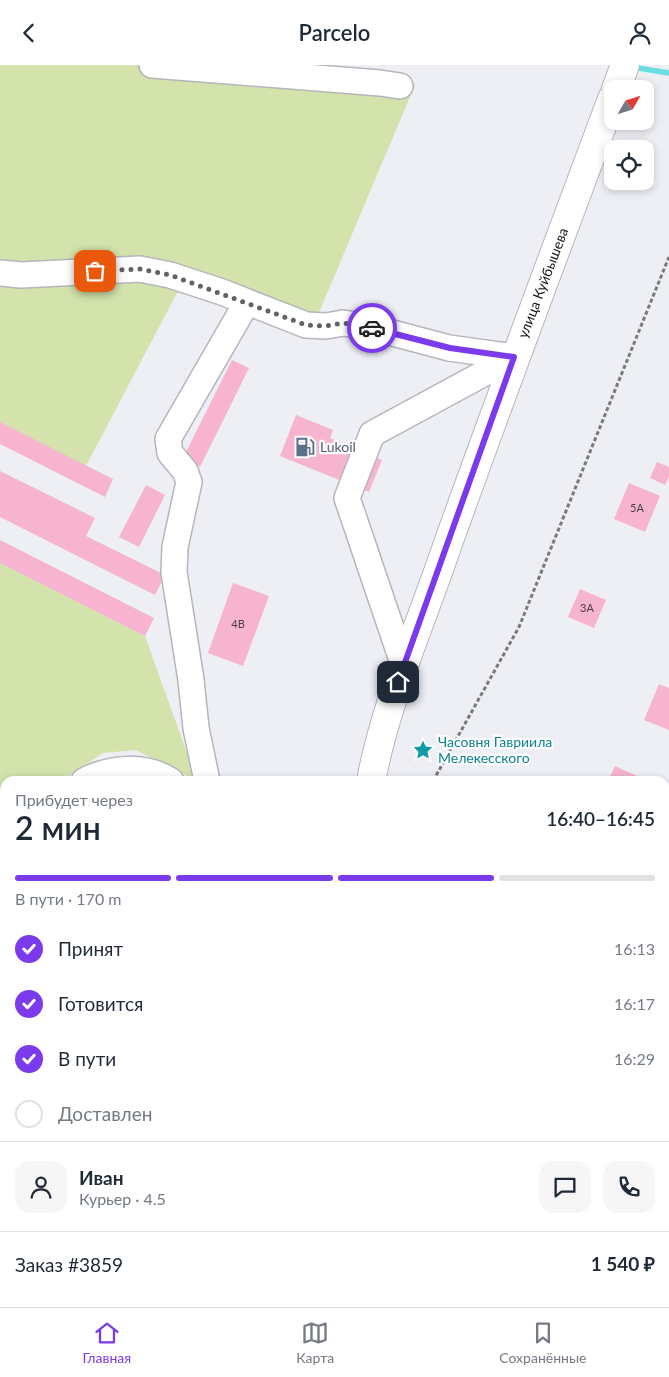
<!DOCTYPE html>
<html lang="ru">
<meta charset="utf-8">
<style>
:root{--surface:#fff;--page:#f6f6f7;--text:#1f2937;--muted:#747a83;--line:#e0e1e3;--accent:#7c3aed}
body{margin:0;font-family:Lato,sans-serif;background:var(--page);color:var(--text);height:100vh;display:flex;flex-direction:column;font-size:19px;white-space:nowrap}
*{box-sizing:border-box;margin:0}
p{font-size:16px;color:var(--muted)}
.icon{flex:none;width:28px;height:28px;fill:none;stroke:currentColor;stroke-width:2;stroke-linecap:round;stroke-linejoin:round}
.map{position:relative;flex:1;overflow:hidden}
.panel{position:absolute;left:0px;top:711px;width:670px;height:531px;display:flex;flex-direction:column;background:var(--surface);border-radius:15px 15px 0 0;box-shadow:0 2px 8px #0003}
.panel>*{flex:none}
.needle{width:32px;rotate:51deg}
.controls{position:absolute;left:604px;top:15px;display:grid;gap:10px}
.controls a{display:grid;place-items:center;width:50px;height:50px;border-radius:10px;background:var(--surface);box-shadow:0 2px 8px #0003;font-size:25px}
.pin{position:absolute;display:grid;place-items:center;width:42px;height:42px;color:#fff;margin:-21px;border-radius:10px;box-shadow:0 2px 8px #0006}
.courier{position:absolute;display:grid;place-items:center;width:50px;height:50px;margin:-25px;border:4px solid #7c3aed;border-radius:50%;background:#fff;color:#222;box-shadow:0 1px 6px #0007}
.headline em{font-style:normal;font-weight:600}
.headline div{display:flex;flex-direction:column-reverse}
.headline{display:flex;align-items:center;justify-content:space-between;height:85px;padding:0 15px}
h1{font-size:32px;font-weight:600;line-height:38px}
.bar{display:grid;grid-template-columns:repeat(4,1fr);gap:8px 5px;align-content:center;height:60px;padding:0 15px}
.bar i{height:6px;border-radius:4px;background:var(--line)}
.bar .on{background:var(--accent)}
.bar p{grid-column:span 4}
.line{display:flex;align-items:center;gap:12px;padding:0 15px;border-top:1px solid var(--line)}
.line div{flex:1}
.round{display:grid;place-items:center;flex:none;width:52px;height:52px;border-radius:15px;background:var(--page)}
ol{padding:0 15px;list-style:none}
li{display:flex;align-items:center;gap:15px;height:55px}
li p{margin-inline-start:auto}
li .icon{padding:5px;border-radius:50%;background:var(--accent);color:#fff;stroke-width:4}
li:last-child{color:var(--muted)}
li i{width:28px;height:28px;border:2px solid var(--line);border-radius:50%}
header{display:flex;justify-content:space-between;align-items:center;height:65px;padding:0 15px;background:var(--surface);font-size:22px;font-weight:600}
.tabs{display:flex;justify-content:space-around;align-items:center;height:70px;border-top:1px solid var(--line);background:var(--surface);font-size:14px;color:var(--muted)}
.tabs a{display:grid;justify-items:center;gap:2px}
.tabs .on{color:var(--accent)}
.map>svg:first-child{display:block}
.green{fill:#d3e3ab}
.water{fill:#6bdee3}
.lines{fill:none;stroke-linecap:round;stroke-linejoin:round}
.stream{stroke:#6bdee3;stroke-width:5.5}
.building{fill:#f6b4ce}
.minor-casing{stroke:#b5b6bc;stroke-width:28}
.highway-casing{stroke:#b5b6bc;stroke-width:30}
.path{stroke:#797a7e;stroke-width:3;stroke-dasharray:4 2.5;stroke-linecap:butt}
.minor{stroke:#fff;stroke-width:25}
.highway{stroke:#fff;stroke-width:28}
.done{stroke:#616265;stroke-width:5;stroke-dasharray:0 9}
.route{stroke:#7c3aed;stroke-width:6}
.labels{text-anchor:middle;stroke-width:4.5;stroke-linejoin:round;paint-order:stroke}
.number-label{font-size:11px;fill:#4d3e46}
.street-label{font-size:14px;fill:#151618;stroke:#fdfdfe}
.service-label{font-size:14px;fill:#4e5e75;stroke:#fdfdfe;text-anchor:start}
.culture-label{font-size:14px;fill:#0d838f;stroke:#fdfdfe;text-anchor:start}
</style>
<header><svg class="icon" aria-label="back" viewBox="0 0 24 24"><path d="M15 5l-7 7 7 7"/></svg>Parcelo<svg class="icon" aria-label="person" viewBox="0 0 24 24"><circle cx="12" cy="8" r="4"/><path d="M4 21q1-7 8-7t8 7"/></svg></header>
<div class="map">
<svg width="669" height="1242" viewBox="0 0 669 1242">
<rect width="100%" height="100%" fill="#eeeff5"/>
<path class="green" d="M0,0H293L415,20L318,250L179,224L86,401L0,357Z
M0,498L145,571L197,716L136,685L103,688L61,716H5V739L0,740Z"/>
<path class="water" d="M669,730V826L665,829V734Z
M669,974V1242H542L544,1238H665V981Z"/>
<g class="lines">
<path class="stream" d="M632,2L669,8"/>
</g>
<path class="building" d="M232,295L249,303L200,402L183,393Z
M296,350L333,365L330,373L382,395L369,427L280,391Z
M0,357L113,414L105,432L0,379Z
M657,397L669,402V412L665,420L650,413Z
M0,406L95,453L86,471L165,510L155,530L0,452Z
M629,418L660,431L645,467L614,454Z
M146,420L165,430L139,482L119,472Z
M0,475L154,553L145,571L0,498Z
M233,518L269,531L243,601L208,588Z
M580,524L606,535L594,563L568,552Z
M659,619L669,623V665L644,655Z
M615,701L639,712L638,716H608Z
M259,1238H281L284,1242H257L256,1240Z"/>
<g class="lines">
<defs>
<path id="minor" d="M152,0L380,18L400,21
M0,208L21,210L140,204L170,210L222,227L306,260L326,261L343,258L370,262L449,283L514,292
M403,598L347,433L372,369L514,292
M84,716C110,702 145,699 171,716
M207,716L196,663L191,615L174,507L175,482L189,417L185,406L170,388L168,374L247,237
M0,750L5,749
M0,789L5,784"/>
<path id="highway" d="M616,24L625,0
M371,716C386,637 419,563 445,487C499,335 556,184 612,34
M346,1238V1242"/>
</defs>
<use href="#minor" class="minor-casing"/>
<use href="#highway" class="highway-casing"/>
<path class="path" d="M433,716L519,562L669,192"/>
<use href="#minor" class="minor"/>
<use href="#highway" class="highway"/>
</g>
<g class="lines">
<path class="done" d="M95,206L140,204L170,210L306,260L326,261L344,258L372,263"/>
<path class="route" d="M372,263L450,283L514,292L398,617"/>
</g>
<defs>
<symbol id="fuel-bare" viewBox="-9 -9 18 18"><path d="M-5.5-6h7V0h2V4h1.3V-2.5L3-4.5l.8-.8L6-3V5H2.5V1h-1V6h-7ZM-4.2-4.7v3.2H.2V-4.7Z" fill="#5c6f8a" stroke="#fdfdfe" stroke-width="2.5" paint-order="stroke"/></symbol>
<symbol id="sight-bare" viewBox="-9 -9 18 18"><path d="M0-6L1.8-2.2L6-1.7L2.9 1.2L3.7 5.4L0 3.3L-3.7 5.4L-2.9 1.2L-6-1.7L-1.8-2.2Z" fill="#0f9aa8" stroke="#fdfdfe" stroke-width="2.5" paint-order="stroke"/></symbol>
</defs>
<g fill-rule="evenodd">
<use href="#fuel-bare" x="291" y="368" width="28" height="28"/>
<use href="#sight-bare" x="409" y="671" width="28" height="28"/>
</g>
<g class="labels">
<g class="number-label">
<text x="637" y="447">5А</text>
<text x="587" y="547">3А</text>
<text x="238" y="563">4В</text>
</g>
<g class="street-label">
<text transform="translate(543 218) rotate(-69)" y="5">улица Куйбышева</text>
</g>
<g class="service-label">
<text x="320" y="387">Lukoil</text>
</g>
<g class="culture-label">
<text x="438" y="682">Часовня Гавриила<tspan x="438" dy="16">Мелекесского</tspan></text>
</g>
</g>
</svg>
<div class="controls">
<a><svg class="needle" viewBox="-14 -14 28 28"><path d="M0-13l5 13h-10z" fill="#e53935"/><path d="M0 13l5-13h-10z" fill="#747a83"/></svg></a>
<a><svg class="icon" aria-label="locate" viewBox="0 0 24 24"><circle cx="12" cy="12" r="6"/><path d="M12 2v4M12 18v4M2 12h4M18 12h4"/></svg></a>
</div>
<div class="pin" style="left:95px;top:206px;background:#ea580c"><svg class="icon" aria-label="bag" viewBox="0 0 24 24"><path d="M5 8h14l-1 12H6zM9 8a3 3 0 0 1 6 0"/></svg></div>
<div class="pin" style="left:398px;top:617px;background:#1f2937"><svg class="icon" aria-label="home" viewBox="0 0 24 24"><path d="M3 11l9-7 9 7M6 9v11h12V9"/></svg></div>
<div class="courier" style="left:372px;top:263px"><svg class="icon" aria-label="car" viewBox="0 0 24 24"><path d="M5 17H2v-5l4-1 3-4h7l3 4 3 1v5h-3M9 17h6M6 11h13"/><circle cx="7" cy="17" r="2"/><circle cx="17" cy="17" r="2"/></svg></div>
<section class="panel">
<div class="headline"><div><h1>2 мин</h1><p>Прибудет через</p></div><em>16:40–16:45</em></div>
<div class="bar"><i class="on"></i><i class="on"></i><i class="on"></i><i></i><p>В пути · 170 m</p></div>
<ol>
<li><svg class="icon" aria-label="check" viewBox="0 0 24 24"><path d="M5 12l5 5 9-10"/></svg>Принят<p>16:13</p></li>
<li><svg class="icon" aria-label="check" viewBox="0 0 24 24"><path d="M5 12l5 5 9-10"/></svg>Готовится<p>16:17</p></li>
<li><svg class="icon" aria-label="check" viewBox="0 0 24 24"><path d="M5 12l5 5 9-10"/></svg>В пути<p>16:29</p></li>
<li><i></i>Доставлен</li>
</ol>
<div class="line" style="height:90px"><a class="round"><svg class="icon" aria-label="person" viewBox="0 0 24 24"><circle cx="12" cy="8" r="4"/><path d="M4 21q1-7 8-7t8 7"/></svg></a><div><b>Иван</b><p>Курьер · 4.5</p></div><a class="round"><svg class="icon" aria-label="chat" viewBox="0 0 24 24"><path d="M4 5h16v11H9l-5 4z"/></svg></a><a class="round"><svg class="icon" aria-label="phone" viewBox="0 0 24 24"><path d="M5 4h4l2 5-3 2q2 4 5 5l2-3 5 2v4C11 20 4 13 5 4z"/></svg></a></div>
<div class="line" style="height:65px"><div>Заказ #3859</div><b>1 540 ₽</b></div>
</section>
</div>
<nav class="tabs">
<a class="on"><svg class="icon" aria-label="home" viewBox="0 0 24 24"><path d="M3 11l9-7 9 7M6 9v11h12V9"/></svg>Главная</a>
<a><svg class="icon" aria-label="map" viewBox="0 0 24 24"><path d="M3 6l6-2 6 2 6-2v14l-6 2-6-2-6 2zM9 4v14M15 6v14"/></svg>Карта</a>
<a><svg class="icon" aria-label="saved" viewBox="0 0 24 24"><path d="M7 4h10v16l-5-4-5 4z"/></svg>Сохранённые</a>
</nav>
